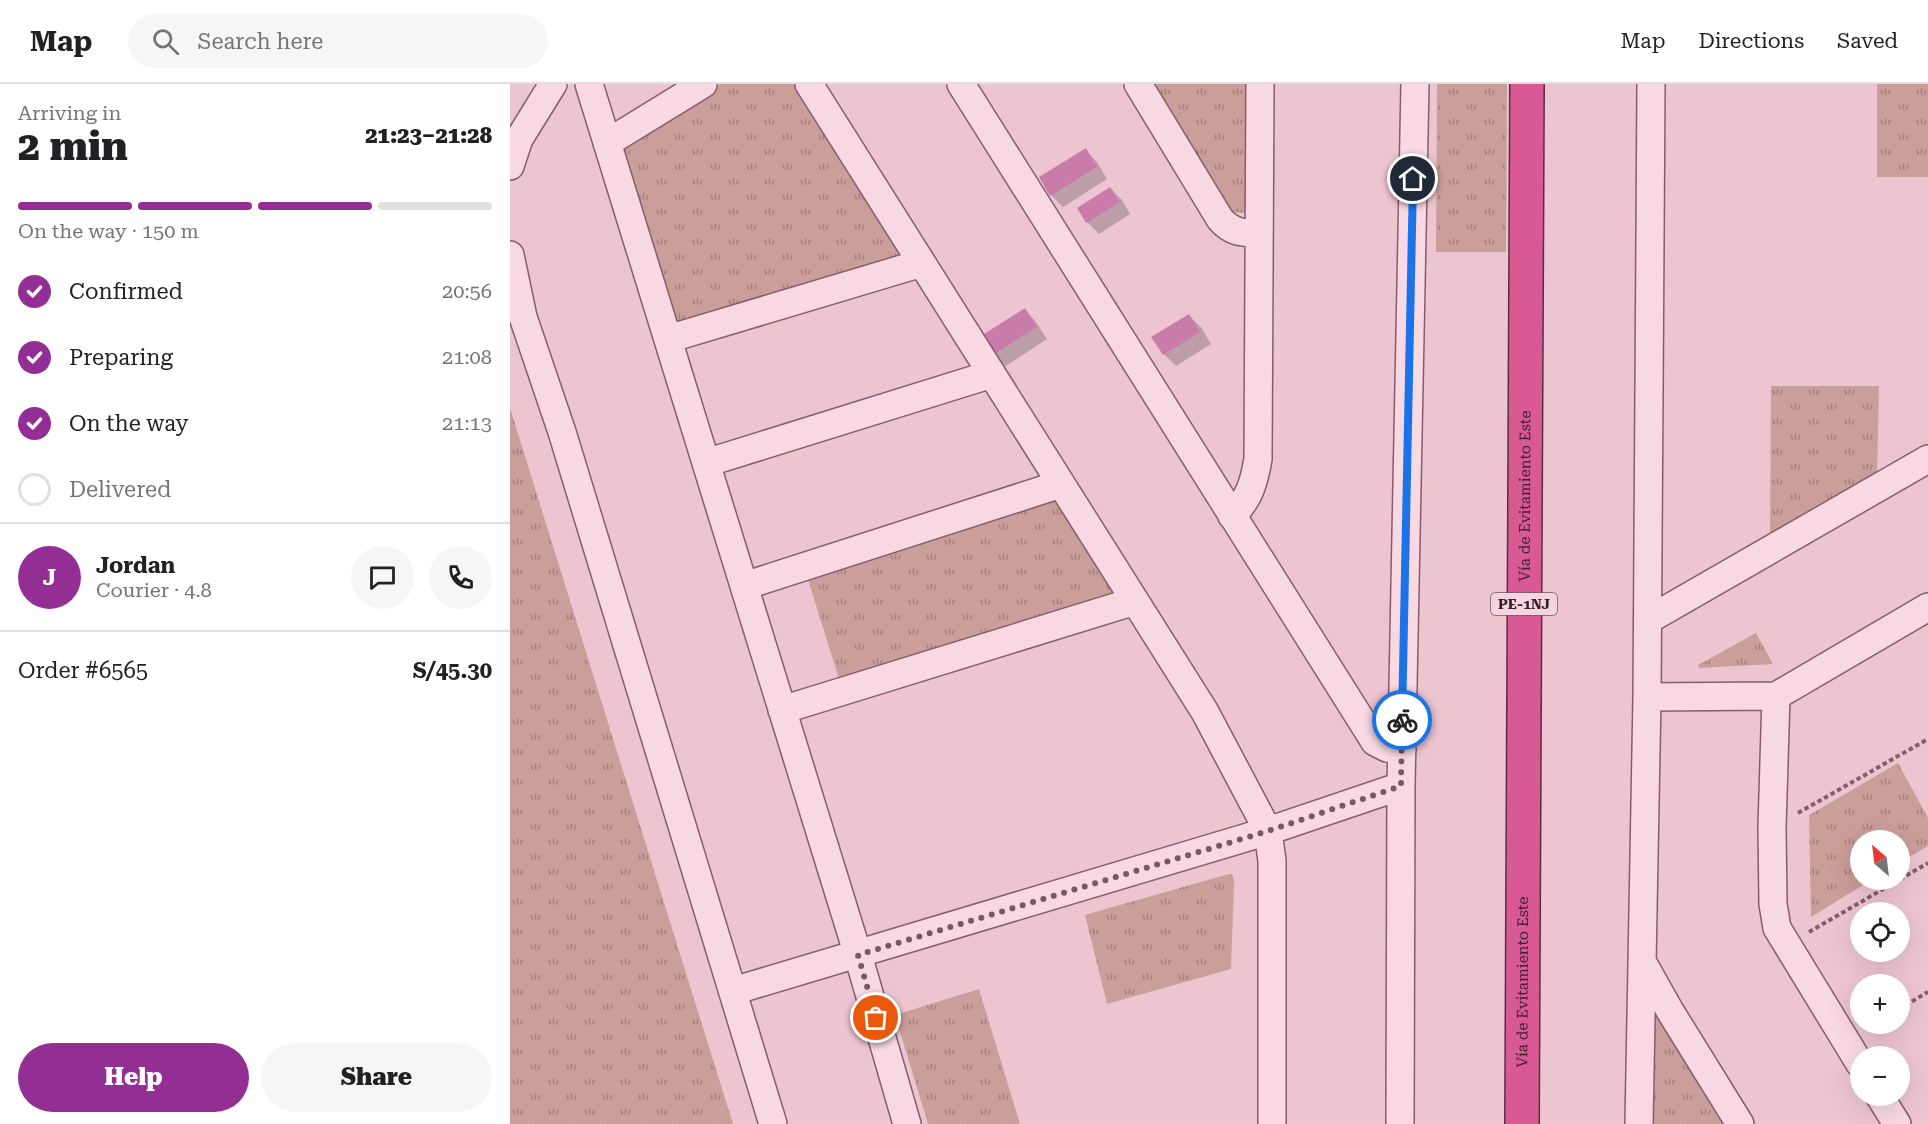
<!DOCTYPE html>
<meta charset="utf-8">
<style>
:root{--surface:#fff;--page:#f6f6f6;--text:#202124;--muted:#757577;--line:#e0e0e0;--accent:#922e94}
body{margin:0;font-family:"Roboto Serif",serif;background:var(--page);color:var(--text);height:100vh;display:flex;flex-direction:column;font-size:22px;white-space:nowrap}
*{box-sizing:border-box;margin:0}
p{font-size:20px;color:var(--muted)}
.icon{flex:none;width:33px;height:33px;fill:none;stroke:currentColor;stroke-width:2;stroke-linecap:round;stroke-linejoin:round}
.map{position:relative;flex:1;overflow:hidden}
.panel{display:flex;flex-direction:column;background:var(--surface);width:510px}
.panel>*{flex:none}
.needle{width:39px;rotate:332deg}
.buttons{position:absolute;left:1340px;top:746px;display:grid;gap:12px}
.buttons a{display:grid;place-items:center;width:60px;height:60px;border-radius:50%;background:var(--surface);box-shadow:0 6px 24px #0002;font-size:30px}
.pin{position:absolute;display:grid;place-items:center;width:51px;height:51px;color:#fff;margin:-26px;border:3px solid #fff;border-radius:50%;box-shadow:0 2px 6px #0007}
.courier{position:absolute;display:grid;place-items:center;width:60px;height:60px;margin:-30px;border:4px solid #1a73e8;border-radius:50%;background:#fff;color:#222;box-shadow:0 2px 8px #0007}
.summary em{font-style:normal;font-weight:800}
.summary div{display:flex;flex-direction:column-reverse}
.summary{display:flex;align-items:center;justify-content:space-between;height:102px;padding:0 18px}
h1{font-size:39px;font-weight:800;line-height:45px}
.bar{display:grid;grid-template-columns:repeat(4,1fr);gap:9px 6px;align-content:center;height:72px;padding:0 18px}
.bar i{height:8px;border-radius:4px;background:var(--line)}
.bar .on{background:var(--accent)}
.bar p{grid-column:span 4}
.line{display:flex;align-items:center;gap:15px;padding:0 18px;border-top:2px solid var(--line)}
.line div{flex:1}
.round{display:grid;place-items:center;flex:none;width:63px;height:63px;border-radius:32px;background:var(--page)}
ol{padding:0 18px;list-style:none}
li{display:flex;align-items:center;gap:18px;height:66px}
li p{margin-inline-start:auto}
li .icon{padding:6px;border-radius:50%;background:var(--accent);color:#fff;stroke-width:4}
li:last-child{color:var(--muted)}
li i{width:33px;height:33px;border:3px solid var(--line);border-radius:50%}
.button{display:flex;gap:12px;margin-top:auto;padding:12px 18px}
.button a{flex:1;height:69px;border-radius:36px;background:var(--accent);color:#fff;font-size:24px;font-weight:800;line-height:69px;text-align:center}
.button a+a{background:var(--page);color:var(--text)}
header{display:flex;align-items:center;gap:36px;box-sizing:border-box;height:84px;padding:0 30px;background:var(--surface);border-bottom:2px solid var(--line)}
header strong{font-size:28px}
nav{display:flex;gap:33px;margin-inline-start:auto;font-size:21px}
.search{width:420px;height:54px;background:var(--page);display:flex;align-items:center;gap:15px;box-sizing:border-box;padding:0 21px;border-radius:33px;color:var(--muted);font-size:22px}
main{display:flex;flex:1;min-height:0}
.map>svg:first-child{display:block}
.grass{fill:url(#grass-tufts)}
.shadow{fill:#0003}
.building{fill:#c97caa}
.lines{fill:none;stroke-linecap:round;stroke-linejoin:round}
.minor-casing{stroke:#875c70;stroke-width:30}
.highway-casing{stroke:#553044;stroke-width:36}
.path{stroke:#875c70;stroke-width:4;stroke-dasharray:4.5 3;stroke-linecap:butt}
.minor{stroke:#f8d8e2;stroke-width:27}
.highway{stroke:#d85993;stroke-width:33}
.done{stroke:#775966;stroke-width:6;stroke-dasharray:0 10.8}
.route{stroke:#1a73e8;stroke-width:8}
.labels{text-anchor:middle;stroke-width:4.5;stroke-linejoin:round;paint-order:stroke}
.shield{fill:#f4d4de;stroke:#705561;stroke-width:1.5}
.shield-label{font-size:14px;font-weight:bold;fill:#381f2c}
.street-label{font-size:15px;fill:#381f2c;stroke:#f4d4de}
</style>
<header>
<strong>Map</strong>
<div class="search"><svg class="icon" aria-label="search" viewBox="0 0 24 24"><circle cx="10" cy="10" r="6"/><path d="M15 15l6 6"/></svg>Search here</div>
<nav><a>Map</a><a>Directions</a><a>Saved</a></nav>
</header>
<main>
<section class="panel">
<div class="summary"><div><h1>2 min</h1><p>Arriving in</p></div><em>21:23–21:28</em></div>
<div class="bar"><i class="on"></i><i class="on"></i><i class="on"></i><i></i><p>On the way · 150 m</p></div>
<ol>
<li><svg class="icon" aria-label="check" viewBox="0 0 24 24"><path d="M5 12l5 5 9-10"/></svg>Confirmed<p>20:56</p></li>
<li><svg class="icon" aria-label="check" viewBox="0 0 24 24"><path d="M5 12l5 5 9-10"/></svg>Preparing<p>21:08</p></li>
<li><svg class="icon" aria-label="check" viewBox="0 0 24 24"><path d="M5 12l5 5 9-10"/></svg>On the way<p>21:13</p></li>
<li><i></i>Delivered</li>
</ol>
<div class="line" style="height:108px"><b class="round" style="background:var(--accent);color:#fff">J</b><div><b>Jordan</b><p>Courier · 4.8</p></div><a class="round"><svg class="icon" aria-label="chat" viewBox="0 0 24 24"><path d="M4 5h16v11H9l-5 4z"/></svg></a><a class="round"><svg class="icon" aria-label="phone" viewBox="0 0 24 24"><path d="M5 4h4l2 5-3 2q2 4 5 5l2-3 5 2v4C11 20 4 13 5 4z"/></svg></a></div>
<div class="line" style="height:78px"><div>Order #6565</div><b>S/45.30</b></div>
<div class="button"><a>Help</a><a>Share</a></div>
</section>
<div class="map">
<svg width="1418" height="1040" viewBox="0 0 1418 1040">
<defs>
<pattern id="grass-tufts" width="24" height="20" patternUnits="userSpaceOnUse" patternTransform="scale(1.5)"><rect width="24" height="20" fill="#ca9e99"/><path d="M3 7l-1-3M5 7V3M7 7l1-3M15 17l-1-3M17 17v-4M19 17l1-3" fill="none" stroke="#a5807d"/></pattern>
</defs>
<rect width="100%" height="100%" fill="#edc5d1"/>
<path class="grass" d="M210,0H289L390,161V176L170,242L163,235L109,62Z
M641,0H737L738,129L718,128Z
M927,0H997L996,168H926Z
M1367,0H1418V93H1367Z
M1261,302H1369L1367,398L1260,457Z
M0,324L223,1040H0Z
M546,411L606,507L601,518L330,598L296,489Z
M1246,549L1263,580L1189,584L1188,581Z
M1388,679L1418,734V762L1389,779V756H1350V795H1363L1301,833L1299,731Z
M719,790H722L724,797L721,885L597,920L575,831Z
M469,905L510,1040H418L385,931Z
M1146,930L1154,939L1214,1040H1136V939Z"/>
<path class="shadow" d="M575,66L587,78L597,95L553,123L541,111Z
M600,104L612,116L620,130L589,150L577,138Z
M515,226L526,238L537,255L491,285L468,256Z
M679,232L691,243L701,260L666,282L654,270Z"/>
<path class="building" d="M576,64L587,83L540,112L529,93Z
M600,103L610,118L576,139L567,124Z
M515,224L527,243L478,274L466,255Z
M679,230L690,248L653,271L641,253Z"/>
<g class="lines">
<defs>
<path id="minor" d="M79,0L348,871L397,1040
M299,0L695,628L758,747L762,777V1040
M451,0L865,658L877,664L892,666
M628,0L710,135C721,148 733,150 749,148
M97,59L193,0
M0,82L9,55L43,0
M0,171L13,233L52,348L263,1040
M158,255L412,179
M196,379L482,290
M722,432C739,415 744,399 748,375L750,0
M234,502L551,400
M1138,536L1418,375
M1266,612L1262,744L1263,820L1267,844L1350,980
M1137,613L1266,612L1418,523
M272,626L625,517
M1133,879L1160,927L1230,1040
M223,907L758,747L891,702
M1369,1011L1387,1040
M890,1040L891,702L905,0
M1129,1040L1137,613L1141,0"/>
<g id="highway">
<path id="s1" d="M1012,1040L1017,0"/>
</g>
</defs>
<use href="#minor" class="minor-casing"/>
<use href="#highway" class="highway-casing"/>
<path class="path" d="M1288,729L1418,655
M1299,848L1418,779
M1389,925L1418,908
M1356,945L1366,939"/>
<use href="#minor" class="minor"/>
<use href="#highway" class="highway"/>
</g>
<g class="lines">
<path class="done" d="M366,934L348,871L758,747L891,702L892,636"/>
<path class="route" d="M892,636L903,95"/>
</g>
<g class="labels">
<rect class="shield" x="981" y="509" width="66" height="22" rx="4.5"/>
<g class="shield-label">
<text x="1014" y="525">PE-1NJ</text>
</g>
<g class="street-label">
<text dy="5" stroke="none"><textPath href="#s1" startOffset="628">Vía de Evitamiento Este</textPath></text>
<text dy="5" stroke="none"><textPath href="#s1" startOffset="142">Vía de Evitamiento Este</textPath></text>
</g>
</g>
</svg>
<div class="buttons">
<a><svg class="needle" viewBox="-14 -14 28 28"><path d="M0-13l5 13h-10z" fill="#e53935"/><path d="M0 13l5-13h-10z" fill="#757577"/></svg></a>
<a><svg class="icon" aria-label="locate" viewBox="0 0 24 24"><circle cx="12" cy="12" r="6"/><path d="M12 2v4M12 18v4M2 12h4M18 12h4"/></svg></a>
<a>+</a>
<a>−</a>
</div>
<div class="pin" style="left:366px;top:934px;background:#ea580c"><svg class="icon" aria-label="bag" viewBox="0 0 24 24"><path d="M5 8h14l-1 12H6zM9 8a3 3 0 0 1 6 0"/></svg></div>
<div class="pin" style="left:903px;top:95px;background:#1f2937"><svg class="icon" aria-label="home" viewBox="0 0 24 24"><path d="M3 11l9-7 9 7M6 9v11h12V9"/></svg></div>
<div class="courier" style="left:892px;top:636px"><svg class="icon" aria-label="bike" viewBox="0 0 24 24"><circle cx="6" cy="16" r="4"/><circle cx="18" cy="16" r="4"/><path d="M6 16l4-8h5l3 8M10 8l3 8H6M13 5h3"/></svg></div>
</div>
</main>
